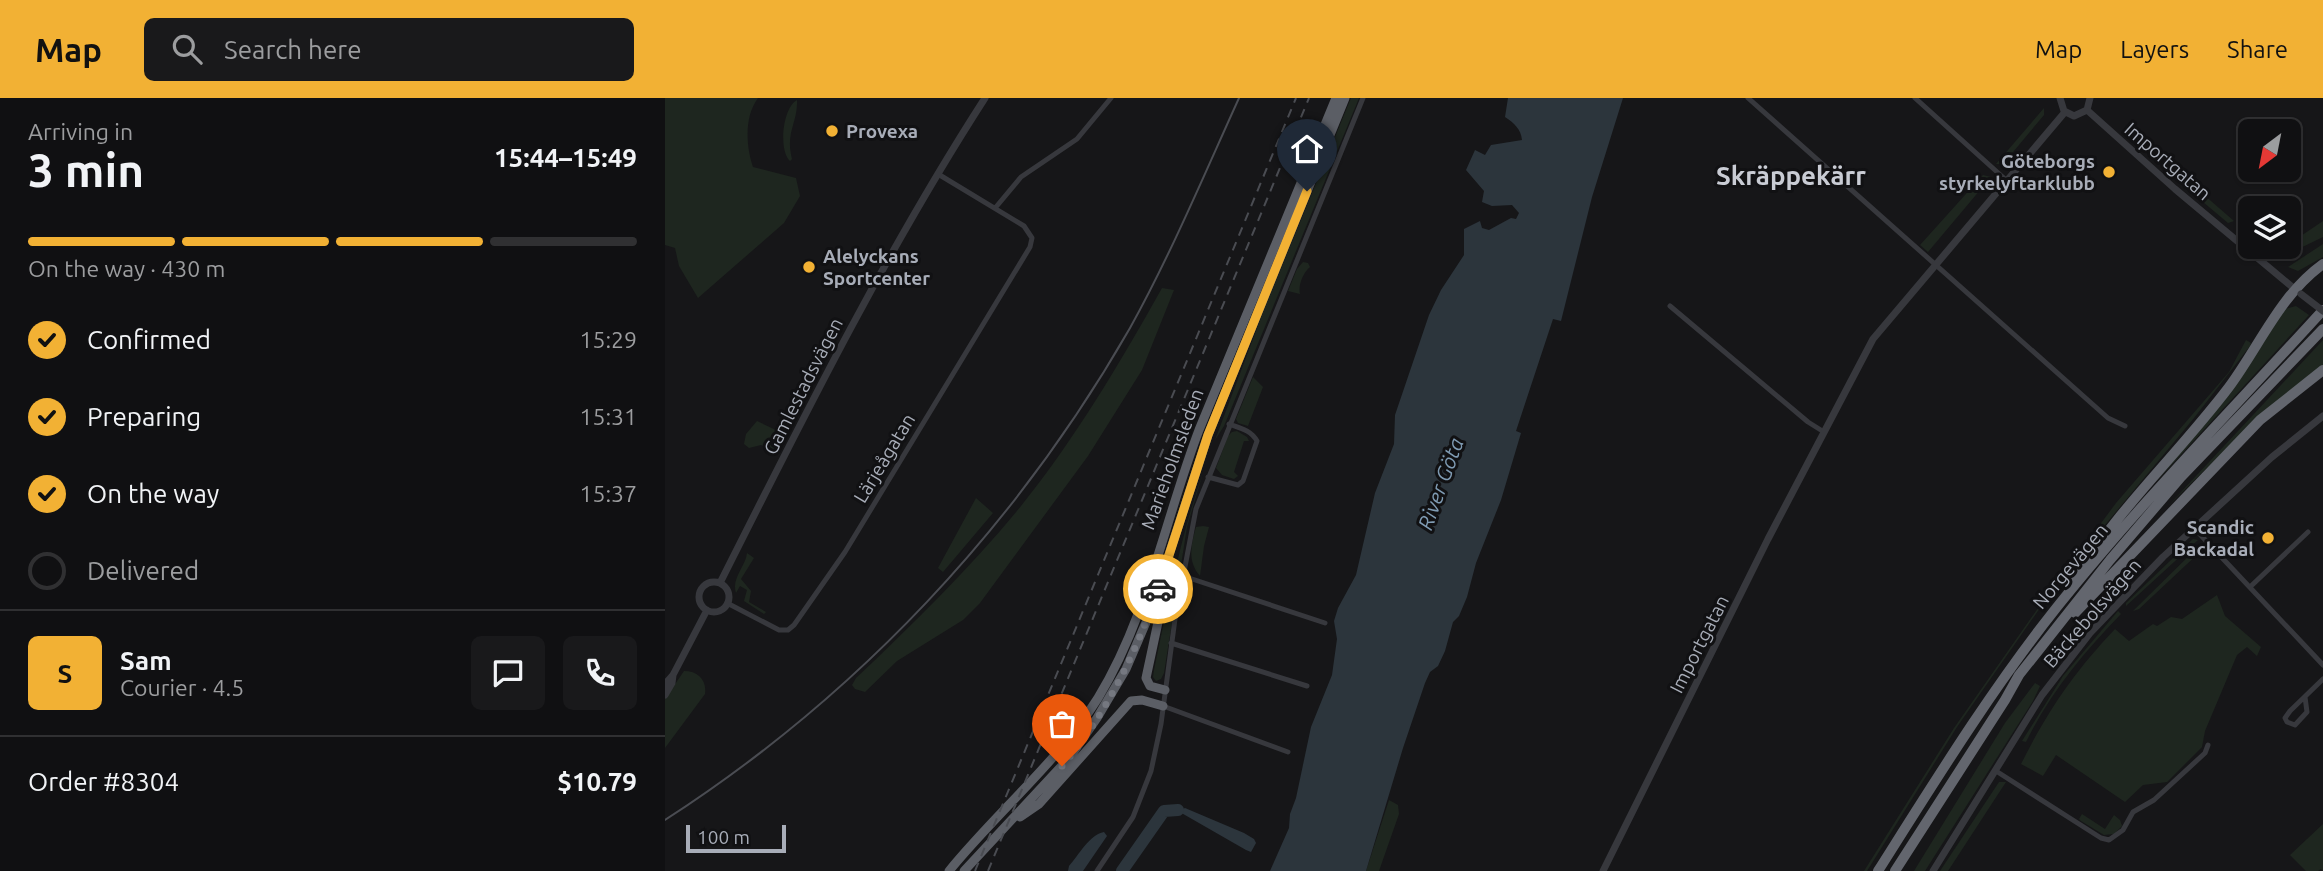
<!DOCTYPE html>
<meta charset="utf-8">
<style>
:root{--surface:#101012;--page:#19191b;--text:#f1f3f6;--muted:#9c9d9f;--line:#303032;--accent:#f2b134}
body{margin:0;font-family:Ubuntu,sans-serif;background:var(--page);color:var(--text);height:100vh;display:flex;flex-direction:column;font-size:26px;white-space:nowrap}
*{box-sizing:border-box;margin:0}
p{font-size:23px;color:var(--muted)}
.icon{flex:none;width:38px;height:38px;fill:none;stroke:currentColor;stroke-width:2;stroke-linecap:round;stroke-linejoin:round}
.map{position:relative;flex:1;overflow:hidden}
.panel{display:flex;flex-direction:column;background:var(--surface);width:665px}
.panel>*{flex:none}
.needle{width:46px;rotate:212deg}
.controls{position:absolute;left:1573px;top:21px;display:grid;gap:14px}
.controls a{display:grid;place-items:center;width:63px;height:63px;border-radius:10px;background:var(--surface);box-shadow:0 2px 5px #0004,0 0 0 2px var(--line);font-size:35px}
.scale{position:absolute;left:21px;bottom:18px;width:100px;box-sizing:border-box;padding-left:7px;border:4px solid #a8adb8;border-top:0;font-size:19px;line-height:24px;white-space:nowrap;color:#a8adb8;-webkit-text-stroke:5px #111113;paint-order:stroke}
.pin{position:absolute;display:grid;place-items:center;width:60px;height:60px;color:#fff;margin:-72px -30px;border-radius:50% 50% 50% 0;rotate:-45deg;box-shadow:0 0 7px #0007}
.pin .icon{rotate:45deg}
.courier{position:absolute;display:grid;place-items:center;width:70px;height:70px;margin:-35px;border:5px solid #f2b134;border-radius:50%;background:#fff;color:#222;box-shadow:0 2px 9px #0007}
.overview em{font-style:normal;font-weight:700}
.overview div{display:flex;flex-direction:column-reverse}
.overview{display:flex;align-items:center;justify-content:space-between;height:119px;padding:0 28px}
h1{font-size:46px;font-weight:700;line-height:52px}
.bar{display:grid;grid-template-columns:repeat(4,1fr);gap:10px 7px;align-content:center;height:84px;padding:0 28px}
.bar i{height:9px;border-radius:5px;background:var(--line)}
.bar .current{background:var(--accent)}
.bar p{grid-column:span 4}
.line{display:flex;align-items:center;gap:18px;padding:0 28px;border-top:2px solid var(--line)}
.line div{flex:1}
.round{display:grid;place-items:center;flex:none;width:74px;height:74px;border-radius:10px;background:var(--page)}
ol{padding:0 28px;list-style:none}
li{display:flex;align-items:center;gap:21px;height:77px}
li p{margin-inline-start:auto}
li .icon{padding:7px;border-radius:50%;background:var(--accent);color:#111;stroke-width:4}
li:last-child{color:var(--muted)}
li i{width:38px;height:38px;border:4px solid var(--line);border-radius:50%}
header{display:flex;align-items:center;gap:42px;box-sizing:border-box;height:98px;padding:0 35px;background:var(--accent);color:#111}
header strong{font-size:33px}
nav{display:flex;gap:38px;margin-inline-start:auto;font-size:24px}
.search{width:490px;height:63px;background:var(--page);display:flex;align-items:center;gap:18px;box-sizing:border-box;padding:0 24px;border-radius:10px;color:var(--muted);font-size:26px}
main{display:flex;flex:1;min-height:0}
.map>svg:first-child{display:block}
.green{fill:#1e261f}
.water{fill:#2c353c}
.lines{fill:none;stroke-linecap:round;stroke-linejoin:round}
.river{stroke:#2c353c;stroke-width:12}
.minor{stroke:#37383d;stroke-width:5}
.tertiary{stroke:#37383d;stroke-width:7}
.trunk{stroke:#5b5e65;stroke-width:9}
.motorway{stroke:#63666e;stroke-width:10}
.tram{stroke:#4a4c52;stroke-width:2}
.rail{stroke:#4a4c52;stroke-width:2;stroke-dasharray:9 7;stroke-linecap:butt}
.tertiary-bridge{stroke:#37383d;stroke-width:7}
.done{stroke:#757880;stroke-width:7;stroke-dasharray:0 12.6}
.route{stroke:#f2b134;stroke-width:9}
.poi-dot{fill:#f2b134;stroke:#111113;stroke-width:2.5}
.labels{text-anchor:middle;stroke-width:6;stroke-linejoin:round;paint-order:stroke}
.poi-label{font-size:19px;font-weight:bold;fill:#a8adb8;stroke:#111113;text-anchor:start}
.street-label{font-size:19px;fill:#a8adb8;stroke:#111113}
.water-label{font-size:21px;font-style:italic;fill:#7f9bb3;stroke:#111113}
.district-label{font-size:26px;font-weight:bold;fill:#c9ccd4;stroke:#111113}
</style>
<header>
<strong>Map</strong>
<div class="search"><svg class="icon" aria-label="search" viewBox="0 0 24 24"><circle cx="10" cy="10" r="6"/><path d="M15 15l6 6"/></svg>Search here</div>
<nav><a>Map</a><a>Layers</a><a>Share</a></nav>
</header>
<main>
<section class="panel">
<div class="overview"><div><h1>3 min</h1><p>Arriving in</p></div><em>15:44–15:49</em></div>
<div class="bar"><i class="current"></i><i class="current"></i><i class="current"></i><i></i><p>On the way · 430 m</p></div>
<ol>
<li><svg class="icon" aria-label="check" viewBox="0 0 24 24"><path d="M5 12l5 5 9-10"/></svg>Confirmed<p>15:29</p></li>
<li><svg class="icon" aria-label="check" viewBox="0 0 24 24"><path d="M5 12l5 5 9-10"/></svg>Preparing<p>15:31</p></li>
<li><svg class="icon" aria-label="check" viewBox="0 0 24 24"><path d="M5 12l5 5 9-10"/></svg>On the way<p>15:37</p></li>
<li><i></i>Delivered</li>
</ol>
<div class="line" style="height:126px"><b class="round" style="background:var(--accent);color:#111">S</b><div><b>Sam</b><p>Courier · 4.5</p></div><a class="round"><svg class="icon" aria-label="chat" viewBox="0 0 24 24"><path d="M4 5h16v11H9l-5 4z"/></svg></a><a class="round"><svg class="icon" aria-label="phone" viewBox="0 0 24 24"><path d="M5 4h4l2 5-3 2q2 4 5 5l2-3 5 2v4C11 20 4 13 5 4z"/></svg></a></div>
<div class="line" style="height:91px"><div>Order #8304</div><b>$10.79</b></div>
</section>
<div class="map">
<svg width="1658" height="773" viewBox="0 0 1658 773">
<rect width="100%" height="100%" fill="#161618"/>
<path class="green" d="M0,0H93C79,19 81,48 88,69L131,80L135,98L119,125L33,200L14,168L10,150L0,147Z
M686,0H694L559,328L550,342L597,217Z
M132,2C133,25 120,34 127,61L125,63C113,52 118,9 132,2Z
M1379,10V17L1338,66H1331Z
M1318,77L1326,79L1263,154L1255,147Z
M1525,82H1528L1531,90L1569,123L1563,125L1525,93L1522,87Z
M1658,123V139L1623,156L1624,146Z
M1658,146V159L1633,173L1623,169Z
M638,164L643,165L645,169C638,175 633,187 635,196L623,193L632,171Z
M497,190L509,192L477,272L423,358L315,505L298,522L232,563L200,594L190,591L187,587L191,580C248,526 306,469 356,408C410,341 455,265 497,190Z
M1631,208L1644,217L1490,385L1567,292L1620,211Z
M1581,242L1586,245L1585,248L1529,320L1420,451L1375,510L1292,629L1202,773H1199L1289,630L1371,513L1451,405L1564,274Z
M1658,242V267L1593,320L1503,408Z
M588,279L598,289L583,328L573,325L571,321Z
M92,323L113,333L109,353L96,347L84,350L79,346L81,336Z
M572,333L582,339L584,343H579L569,374L573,378L569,381L557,377L551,370L563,338L567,334Z
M538,375L522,429L499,575L496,581L491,583L488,579L489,572C503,506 515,439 538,375Z
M311,400L328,415L278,474L273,470Z
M538,428L544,429L539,448L535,478C522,463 526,447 531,429Z
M1528,441L1533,442L1461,508V505Z
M1536,446L1537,452L1474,511L1468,513Z
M82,455L89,460L76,481L86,493L84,504L101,514L99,516L79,503L82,492L75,488L71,495C66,480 81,468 82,455Z
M1552,497L1560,518L1596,549L1592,558L1582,549L1572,557L1540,633L1537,649L1502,684L1478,687L1460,704L1391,657L1378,678L1356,666C1382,614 1409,574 1450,531L1464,543L1488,526L1492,528L1506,519L1517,521Z
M1453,513L1456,516C1418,555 1385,595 1361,644L1357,643L1398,578Z
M19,573C33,573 42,582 40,596L0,650V601Z
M1370,585L1375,588L1368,603L1260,773H1249L1340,625Z
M1334,684H1341L1283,773H1275Z
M724,702L733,707L734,716L714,773H701Z
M1417,716L1440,731L1449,717L1455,722L1457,728L1449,736L1439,737L1416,723L1414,721Z
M1658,726V773L1656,771L1653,773H1641L1625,757Z"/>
<path class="water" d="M843,0H958L927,99L896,223L888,221L851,333L856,335L836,402L811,465L802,499L794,518L788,524L780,553L773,568L765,574L760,585L738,650L701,773H605L624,730L625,716L631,700L646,629L667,577L672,541L669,523L673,510L691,477L710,395L729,346L730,317L764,217L776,192L799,157V131L815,123L817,130L824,132L846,120L851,121L854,115L847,107L827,108L817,104L819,93L801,72L810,52L820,57L826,47L857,42C856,31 849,25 840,19Z
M520,710L579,735L589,741L591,745L586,754L581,752L513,713Z
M439,734L442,738L418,773H403L404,768C414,757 424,737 439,734Z"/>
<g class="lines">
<path class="river" d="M457,773L499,713L513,712"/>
<path class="minor" d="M1083,0L1443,320L1460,328
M1250,0L1341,82
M331,109L356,79L412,41L446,0
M1005,208L1143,324L1159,334
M543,379L573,387L578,383L592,343C586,332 575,330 564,326
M1529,430L1658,567
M518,478L660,525
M1585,489L1643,434
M62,505L114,532H123L129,527L180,454L365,149L367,140L359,128L273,76
M506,545L642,588
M1640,599L1642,614L1630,627L1622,624L1620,620L1625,613L1658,581
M498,608L623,654
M1331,673L1436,740L1444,742L1458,732L1468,714L1489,702L1540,655L1543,647
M432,773L468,719L486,673L496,626L510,521L531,411L698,0"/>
<path class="tertiary" d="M1395,0L1399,13L1409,18L1422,12L1425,0
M1422,12L1510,91L1632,193
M34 499a15 15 0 1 1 30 0a15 15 0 1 1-30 0Z
M55,485C138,320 220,155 320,0
M0,586L8,577L42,512
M0,597L7,585L8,577
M938,773L1103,441L1208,241L1400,14
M1268,773L1377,597L1425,535L1498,459L1607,359L1658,318"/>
<path class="trunk" d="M500,592L485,588L481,580L504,473
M355,719L374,706L466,603L477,602L498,608
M284,773C332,714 392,665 433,600C483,518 500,421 534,332L671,0
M299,773L405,659L432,620L461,571L485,515L543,337L680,0"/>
<path class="motorway" d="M1409,482C1453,411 1514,355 1564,289C1595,247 1615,197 1658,166
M1410,515L1595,322L1658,272
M1213,773C1270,683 1326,592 1392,509C1475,405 1569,310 1658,212
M1230,773L1340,602L1354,577L1445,462L1516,379L1658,231"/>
<path class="tram" d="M0,722C192,598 351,429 465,230C506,156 539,77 574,0"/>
<path class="rail" d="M310,773L631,0
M323,773L644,0"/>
<path class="tertiary-bridge" d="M1636,196L1658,213"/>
</g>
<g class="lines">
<path class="done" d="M397,668C441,617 471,555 493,491"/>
<path class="route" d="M493,491L543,337L642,93"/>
</g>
<g class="poi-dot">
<circle cx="167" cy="33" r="7"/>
<circle cx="1444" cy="74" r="7"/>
<circle cx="144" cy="169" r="7"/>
<circle cx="1603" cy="440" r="7"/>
</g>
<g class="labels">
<g class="poi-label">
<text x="181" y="40">Provexa</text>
<text x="1430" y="70" text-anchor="end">Göteborgs<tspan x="1430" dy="22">styrkelyftarklubb</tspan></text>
<text x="158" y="165">Alelyckans<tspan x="158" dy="22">Sportcenter</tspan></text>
<text x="1589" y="436" text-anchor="end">Scandic<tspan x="1589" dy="22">Backadal</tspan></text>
</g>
<g class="street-label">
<text transform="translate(1503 63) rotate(41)" y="7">Importgatan</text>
<text transform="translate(138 288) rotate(-63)" y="7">Gamlestadsvägen</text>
<text transform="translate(219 360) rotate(-59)" y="7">Lärjeågatan</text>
<text transform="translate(507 361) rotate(-70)" y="7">Marieholmsleden</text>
<text transform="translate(1405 468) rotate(-50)" y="7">Norgevägen</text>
<text transform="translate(1427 515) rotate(-49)" y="7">Bäckebolsvägen</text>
<text transform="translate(1034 546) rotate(-63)" y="7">Importgatan</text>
</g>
<g class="water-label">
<text transform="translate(776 386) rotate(-70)" y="7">River Göta</text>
</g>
<g class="district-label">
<text x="1126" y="87">Skräppekärr</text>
</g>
</g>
</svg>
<div class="controls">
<a><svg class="needle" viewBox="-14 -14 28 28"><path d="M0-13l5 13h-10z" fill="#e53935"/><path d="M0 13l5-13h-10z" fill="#9c9d9f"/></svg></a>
<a><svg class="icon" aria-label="layers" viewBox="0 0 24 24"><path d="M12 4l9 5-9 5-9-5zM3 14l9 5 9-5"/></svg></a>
</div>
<div class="scale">100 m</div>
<div class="pin" style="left:397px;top:668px;background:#ea580c"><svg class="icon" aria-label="bag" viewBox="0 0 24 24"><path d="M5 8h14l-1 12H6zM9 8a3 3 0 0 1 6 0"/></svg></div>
<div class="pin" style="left:642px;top:93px;background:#1f2937"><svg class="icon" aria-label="home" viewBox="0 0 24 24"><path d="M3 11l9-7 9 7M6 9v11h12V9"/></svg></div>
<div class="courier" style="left:493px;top:491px"><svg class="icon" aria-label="car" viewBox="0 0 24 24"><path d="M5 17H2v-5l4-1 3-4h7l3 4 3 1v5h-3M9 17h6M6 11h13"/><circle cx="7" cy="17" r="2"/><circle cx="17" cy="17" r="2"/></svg></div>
</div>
</main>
